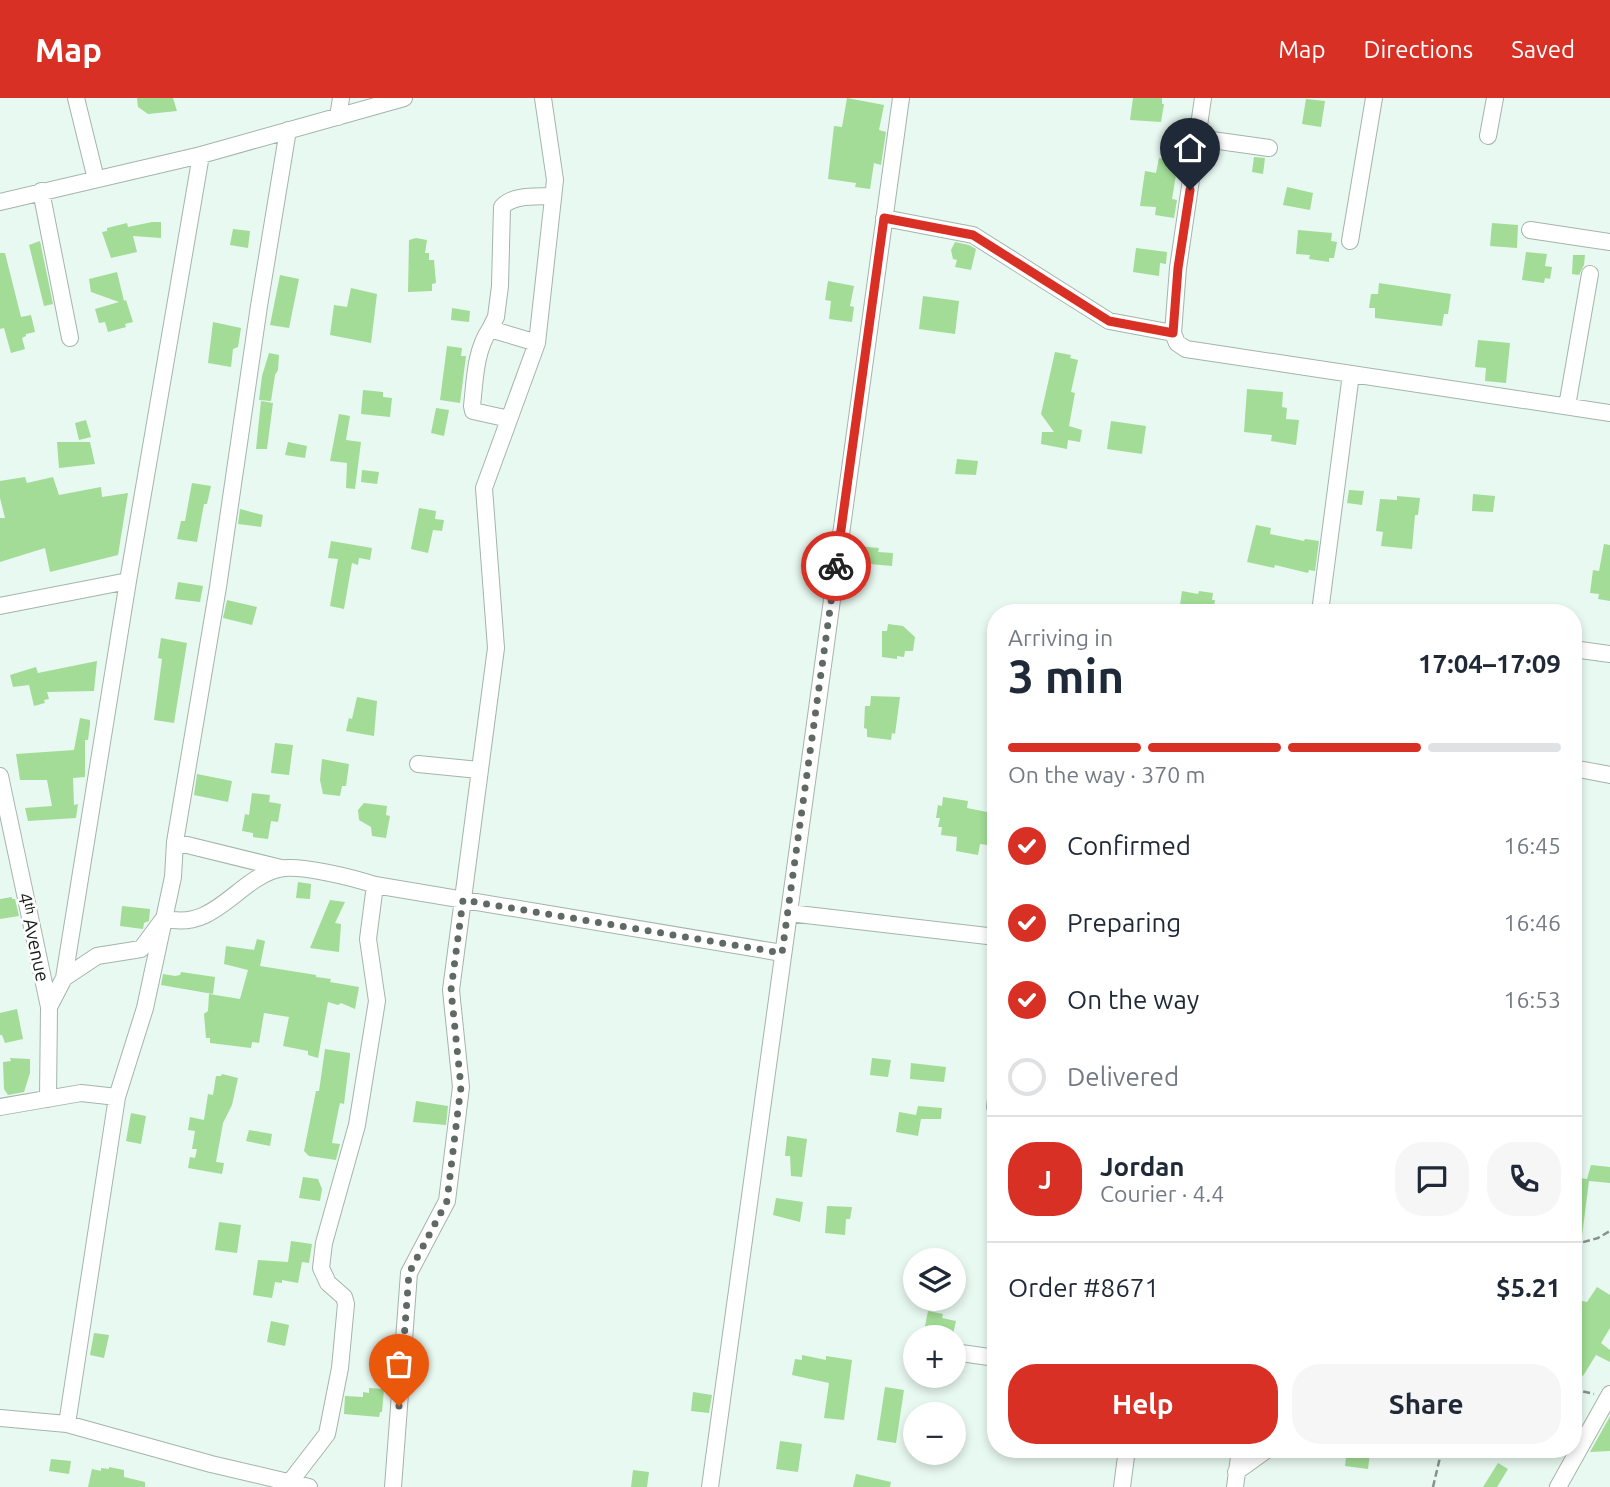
<!DOCTYPE html>
<meta charset="utf-8">
<style>
:root{--surface:#fff;--page:#f6f6f7;--text:#1f2937;--muted:#747a83;--line:#e0e1e3;--accent:#d93025}
body{margin:0;font-family:Ubuntu,sans-serif;background:var(--page);color:var(--text);height:100vh;display:flex;flex-direction:column;font-size:26px;white-space:nowrap}
*{box-sizing:border-box;margin:0}
p{font-size:23px;color:var(--muted)}
.icon{flex:none;width:38px;height:38px;fill:none;stroke:currentColor;stroke-width:2;stroke-linecap:round;stroke-linejoin:round}
.map{position:relative;flex:1;overflow:hidden}
.details{position:absolute;left:987px;top:506px;width:595px;height:854px;display:flex;flex-direction:column;background:var(--surface);border-radius:28px;box-shadow:0 4px 10px #0003}
.details>*{flex:none}
.fabs{position:absolute;left:903px;top:1150px;display:grid;gap:14px}
.fabs a{display:grid;place-items:center;width:63px;height:63px;border-radius:50%;background:var(--surface);box-shadow:0 4px 10px #0003;font-size:35px}
.pin{position:absolute;display:grid;place-items:center;width:60px;height:60px;color:#fff;margin:-72px -30px;border-radius:50% 50% 50% 0;rotate:-45deg;box-shadow:0 0 7px #0007}
.pin .icon{rotate:45deg}
.courier{position:absolute;display:grid;place-items:center;width:70px;height:70px;margin:-35px;border:5px solid #d93025;border-radius:50%;background:#fff;color:#222;box-shadow:0 2px 9px #0007}
.summary em{font-style:normal;font-weight:700}
.summary div{display:flex;flex-direction:column-reverse}
.summary{display:flex;align-items:center;justify-content:space-between;height:119px;padding:0 21px}
h1{font-size:46px;font-weight:700;line-height:52px}
.bar{display:grid;grid-template-columns:repeat(4,1fr);gap:10px 7px;align-content:center;height:84px;padding:0 21px}
.bar i{height:9px;border-radius:5px;background:var(--line)}
.bar .active{background:var(--accent)}
.bar p{grid-column:span 4}
.line{display:flex;align-items:center;gap:18px;padding:0 21px;border-top:2px solid var(--line)}
.line div{flex:1}
.round{display:grid;place-items:center;flex:none;width:74px;height:74px;border-radius:28px;background:var(--page)}
ol{padding:0 21px;list-style:none}
li{display:flex;align-items:center;gap:21px;height:77px}
li p{margin-inline-start:auto}
li .icon{padding:7px;border-radius:50%;background:var(--accent);color:#fff;stroke-width:4}
li:last-child{color:var(--muted)}
li i{width:38px;height:38px;border:4px solid var(--line);border-radius:50%}
.primary-button{display:flex;gap:14px;margin-top:auto;padding:14px 21px}
.primary-button a{flex:1;height:80px;border-radius:28px;background:var(--accent);color:#fff;font-size:28px;font-weight:700;line-height:80px;text-align:center}
.primary-button a+a{background:var(--page);color:var(--text)}
header{display:flex;align-items:center;gap:42px;box-sizing:border-box;height:98px;padding:0 35px;background:var(--accent);color:#fff}
header strong{font-size:33px}
nav{display:flex;gap:38px;margin-inline-start:auto;font-size:24px}
.map>svg:first-child{display:block}
.building{fill:#a2dc96}
.lines{fill:none;stroke-linecap:round;stroke-linejoin:round}
.minor-casing{stroke:#a4b4ac;stroke-width:18}
.path{stroke:#87928d;stroke-width:2.5;stroke-dasharray:7 3.5;stroke-linecap:butt}
.minor{stroke:#fff;stroke-width:16}
.done{stroke:#606a65;stroke-width:7;stroke-dasharray:0 12.6}
.route{stroke:#d93025;stroke-width:9}
.labels{text-anchor:middle;stroke-width:5;stroke-linejoin:round;paint-order:stroke}
.street-label{font-size:19px;fill:#171d1a;stroke:#fff}
</style>
<header>
<strong>Map</strong>
<nav><a>Map</a><a>Directions</a><a>Saved</a></nav>
</header>
<div class="map">
<svg width="1610" height="1389" viewBox="0 0 1610 1389">
<rect width="100%" height="100%" fill="#e8f9f1"/>
<path class="building" d="M137,0H173L177,13L148,16L138,9Z
M847,0L884,7L879,32L886,34L881,67L874,65L870,91L855,89L856,85L828,81L834,28L842,29Z
M1133,0H1162V6H1164L1161,24L1130,22Z
M1306,1L1325,3L1321,29L1302,26Z
M1171,54L1184,56L1182,72L1177,71L1172,101L1177,102L1174,120L1155,117L1156,109L1140,108L1145,73L1156,75L1159,60L1170,61Z
M1254,59L1265,60L1263,76L1252,74Z
M1287,89L1313,95L1310,112L1283,107Z
M152,124H161V140L133,138L137,154L111,160L102,134L107,133V130L127,125L128,129Z
M1492,125L1518,127L1517,150L1490,148Z
M233,131L250,133L248,150L230,147Z
M1298,132L1332,135L1331,143L1337,144L1334,160H1329V164L1309,161L1310,157L1296,156Z
M416,140L427,142L425,155H429V162H434L436,185L432,186V193L408,194L409,142Z
M40,143L53,206L44,208L29,147Z
M955,144L969,147L976,151L971,172L955,169L957,162L953,161L951,152Z
M1136,150L1167,154L1166,166L1160,165L1159,178L1133,174Z
M1526,154L1547,156L1545,168L1552,169L1550,181L1545,180L1544,185L1522,182Z
M0,155H5L21,219L31,217L35,234L26,236V238L22,240L25,251L11,255L4,230L0,231Z
M1573,157H1585L1584,167L1579,177L1572,176Z
M117,174L124,203L126,202L133,224L125,226L126,229L108,234L105,224L99,225L95,211L119,204L91,194L89,181Z
M280,177L299,181L289,230L270,227Z
M828,183L854,188L850,208L854,209L852,224L829,221L831,203L825,202Z
M1379,185L1451,196L1448,216H1444L1442,228L1375,220V210H1369L1371,196H1378Z
M351,190L377,196L371,245L330,237L334,207L347,209Z
M923,198L959,203L955,236L919,231Z
M452,210L470,213L469,224L451,222Z
M213,224L241,230L238,249L233,251L231,269L208,265Z
M1478,242L1510,245L1506,285L1485,283L1486,270L1475,269Z
M447,248L462,250L461,258H466L460,305L440,302Z
M1055,254L1071,257L1070,260L1078,262L1071,294L1075,295L1069,328L1082,332L1080,344L1068,342L1067,351L1041,346L1042,334H1054L1041,316Z
M269,255L279,257L278,272L275,277L271,303L259,302L262,278Z
M1247,291L1283,294L1282,309L1287,310L1286,321L1299,322L1296,347L1271,343L1272,337L1244,334Z
M363,292L383,294V299L392,300L390,319L361,316Z
M261,303L273,305L267,351H256Z
M436,310L449,312L444,338L431,335Z
M339,316L350,318L346,342L361,344L355,391L346,390L347,365L330,363Z
M86,322L91,339L79,342L75,325Z
M1111,323L1146,328L1142,356L1107,351Z
M57,344H90L95,366L59,370Z
M288,344L307,348L305,360L285,357Z
M957,361L978,363L976,377L955,376Z
M362,372L379,374L377,386L361,384Z
M25,379L27,385L53,379L59,397L101,389L102,399L128,395L118,457L50,474L45,450L0,464V420H5L0,400V383Z
M192,385L211,388L207,406H204L197,444L177,441L181,423H185Z
M1349,392L1364,393L1362,407L1347,405Z
M1473,396L1495,398L1493,414L1472,413Z
M1397,398L1420,400L1418,417H1415L1412,451L1381,448L1383,434L1376,433L1380,401L1397,402Z
M419,410L436,413L435,421L444,422L442,433L433,432L428,455L411,451Z
M240,411L263,417L261,429L238,426Z
M1256,427L1271,430L1270,436L1304,443L1305,441L1319,443L1315,473L1309,472L1308,475L1275,467L1274,470L1247,464Z
M331,443L372,450L370,462L359,460L358,467L352,465L344,511L330,508L338,461L328,460Z
M1604,446L1610,447V503L1598,501L1599,496L1590,495L1593,472L1599,473Z
M857,448L879,450L878,454L893,455L892,468L858,465V461H856Z
M178,484L203,488L200,504L175,501Z
M1182,493L1198,496L1199,493L1213,495L1212,502H1215L1213,514H1179Z
M227,502L257,509L252,527L223,520Z
M888,526L903,528L915,539L913,553H905L904,559L897,558V561L882,559V533H887Z
M161,540L187,545L174,625L154,622L162,561L158,560Z
M97,563L94,593L47,594L49,601L44,602L45,605L34,608L29,587L13,589L10,577L36,569L38,575Z
M871,598L900,599L895,636L892,635L891,642L867,639V631L864,630L865,608H870Z
M357,599L377,603L374,638L346,633L349,620L352,621Z
M80,620L90,622V627L88,642H85V679L73,680L74,707L78,706L76,720L28,723L25,710L52,708L47,682H20L16,656L74,652Z
M275,645L293,647L289,677L271,675Z
M322,661L349,666L346,688H342L340,698L323,696L320,682Z
M197,676L232,683L228,704L194,697Z
M252,695L270,697L269,704L281,706L278,724L271,723L268,741L253,739V735L242,733L245,716L249,717Z
M943,699L968,703L967,710L992,715L987,747L980,746L978,757L956,753L957,739L941,737L942,729H938L940,720H936L938,707L942,708Z
M364,705L387,708L386,717L390,718L386,740L372,738L371,729L359,722L358,712Z
M298,784L311,786L310,801L296,800Z
M12,799V801H15L19,818L0,821V801Z
M330,802L345,804L335,825L341,826L339,854L310,850Z
M122,808L150,811L149,823L144,825L143,831L120,828Z
M257,841L265,843L260,868L316,877V879L331,881L330,884L359,889L355,911L341,905L338,907L328,904L318,960L308,957V953L283,948L289,919L264,915L259,945L252,944L251,950L210,945V940H206L204,916L208,913L209,896L240,901L248,872L224,866L226,848L254,852Z
M181,874L215,879L213,896L161,887L163,876L175,878L180,877Z
M17,911L23,941L5,945L2,937H0V915Z
M325,951L350,955V958L344,1006L340,1005L338,1014L332,1045L340,1046L336,1062L309,1058L304,1053L316,993H319Z
M10,960L30,961V975L24,994L8,997L4,991L3,964L11,963Z
M872,960L891,962L888,979L870,977Z
M911,965L946,969L944,984L910,981Z
M222,976L238,980L232,1007L223,1025L216,1064L224,1065L222,1076L188,1070L190,1059L195,1060L197,1051H192L195,1033L188,1032L190,1019L204,1022L208,996L213,997L216,978H221Z
M416,1003L448,1008L446,1027L413,1024Z
M918,1008L942,1010L941,1021H921L918,1038L896,1034L899,1014L916,1017Z
M131,1015L146,1018L141,1046L126,1043Z
M249,1032L272,1036L270,1048L246,1043Z
M787,1038L807,1041L802,1079L791,1078L790,1058H785Z
M1591,1067L1610,1069V1085L1589,1083L1580,1154L1573,1153V1079L1587,1081Z
M303,1079L318,1081L322,1091L320,1103L299,1100Z
M776,1100L803,1104L800,1124L773,1117Z
M827,1108L852,1109L850,1121H846L845,1137L825,1135Z
M219,1124L241,1127L237,1155L215,1152Z
M291,1143L312,1146L309,1165L302,1164L298,1185L282,1182V1185L275,1184L272,1200L253,1197L258,1162L288,1164Z
M1597,1189L1610,1197V1230L1601,1245L1610,1252V1264L1596,1257L1583,1278L1573,1272V1201L1587,1204Z
M928,1213L943,1216L942,1220L956,1223L953,1236L950,1235L949,1239H926L929,1229L925,1228Z
M271,1223L289,1227L285,1248L267,1244Z
M94,1235L109,1237L104,1260L90,1257Z
M802,1257L826,1262V1258L852,1262L844,1322L824,1320L829,1285L792,1277L795,1261L802,1262Z
M885,1289L904,1292L896,1345L877,1342Z
M369,1290L384,1291L382,1314H380L379,1319L344,1316L345,1298L363,1299V1294L369,1295Z
M693,1294L712,1297L709,1315L691,1313Z
M1610,1318V1353L1590,1354L1608,1322Z
M780,1343L802,1346L798,1374L776,1371Z
M1347,1352L1370,1355L1368,1371L1345,1368Z
M51,1361L71,1363L69,1376L49,1373Z
M1498,1365L1508,1371L1497,1389H1483Z
M109,1369L124,1372V1379L145,1384V1389H88L92,1371L101,1373V1370L109,1371Z
M633,1372L649,1374L647,1389H631Z
M856,1376L891,1384L890,1389H853Z"/>
<g class="lines">
<defs>
<path id="minor" d="M76,0L96,81
M1203,0L1178,170L1173,235L1177,245L1186,251L1610,315
M338,19L341,0
M1488,38L1495,0
M1198,40L1269,50
M41,93L70,240
M0,104L201,57L404,0
M884,120L973,137L1109,223L1173,235
M1530,132L1610,144
M1350,143L1374,0
M490,231C475,253 475,282 472,308L473,313L509,321
M537,245L490,231L496,219L500,188L502,109C513,96 537,99 553,98
M1567,308L1590,176
M0,508L128,483
M1320,514L1351,276
M1573,551L1610,556
M418,666L479,672
M1573,670L1610,677
M0,678L49,909L48,1001
M175,744L281,770
M789,815L996,839
M64,880L97,858L141,851L164,820C214,835 238,780 279,771C299,766 354,780 375,787L782,855
M49,909L64,880L128,483L201,57
M0,1009L81,995L117,999
M995,1009L996,1001
M961,1255L996,1260
M0,1320L67,1326L211,1366L309,1389
M67,1326L117,999L145,910L173,779L175,744L218,489L259,208L288,32
M1236,1374L1268,1351
M290,1384L327,1336L340,1270L346,1206L344,1199L328,1185L321,1170L324,1145L357,1027L377,903L368,841L375,787
M393,1389L409,1175L447,1103L461,989L451,892L496,550L484,390L537,245L555,82L543,0
M710,1389L901,0
M1122,1389L1127,1351
M1235,1389L1240,1351
M1558,1389L1610,1296"/>
</defs>
<use href="#minor" class="minor-casing"/>
<path class="path" d="M1573,1147L1598,1140L1610,1133
M1573,1291L1594,1296
M1433,1389L1442,1351"/>
<use href="#minor" class="minor"/>
</g>
<g class="lines">
<path class="done" d="M399,1308L409,1175L447,1103L458,1012L461,989L451,892L463,802L782,855L836,468"/>
<path class="route" d="M836,468L884,120L973,137L1109,223L1173,235L1178,170L1190,92"/>
</g>
<g class="labels">
<g class="street-label">
<text transform="translate(34 839) rotate(78)" y="7">4ᵗʰ Avenue</text>
</g>
</g>
</svg>
<div class="fabs">
<a><svg class="icon" aria-label="layers" viewBox="0 0 24 24"><path d="M12 4l9 5-9 5-9-5zM3 14l9 5 9-5"/></svg></a>
<a>+</a>
<a>−</a>
</div>
<div class="pin" style="left:399px;top:1308px;background:#ea580c"><svg class="icon" aria-label="bag" viewBox="0 0 24 24"><path d="M5 8h14l-1 12H6zM9 8a3 3 0 0 1 6 0"/></svg></div>
<div class="pin" style="left:1190px;top:92px;background:#1f2937"><svg class="icon" aria-label="home" viewBox="0 0 24 24"><path d="M3 11l9-7 9 7M6 9v11h12V9"/></svg></div>
<div class="courier" style="left:836px;top:468px"><svg class="icon" aria-label="bike" viewBox="0 0 24 24"><circle cx="6" cy="16" r="4"/><circle cx="18" cy="16" r="4"/><path d="M6 16l4-8h5l3 8M10 8l3 8H6M13 5h3"/></svg></div>
<section class="details">
<div class="summary"><div><h1>3 min</h1><p>Arriving in</p></div><em>17:04–17:09</em></div>
<div class="bar"><i class="active"></i><i class="active"></i><i class="active"></i><i></i><p>On the way · 370 m</p></div>
<ol>
<li><svg class="icon" aria-label="check" viewBox="0 0 24 24"><path d="M5 12l5 5 9-10"/></svg>Confirmed<p>16:45</p></li>
<li><svg class="icon" aria-label="check" viewBox="0 0 24 24"><path d="M5 12l5 5 9-10"/></svg>Preparing<p>16:46</p></li>
<li><svg class="icon" aria-label="check" viewBox="0 0 24 24"><path d="M5 12l5 5 9-10"/></svg>On the way<p>16:53</p></li>
<li><i></i>Delivered</li>
</ol>
<div class="line" style="height:126px"><b class="round" style="background:var(--accent);color:#fff">J</b><div><b>Jordan</b><p>Courier · 4.4</p></div><a class="round"><svg class="icon" aria-label="chat" viewBox="0 0 24 24"><path d="M4 5h16v11H9l-5 4z"/></svg></a><a class="round"><svg class="icon" aria-label="phone" viewBox="0 0 24 24"><path d="M5 4h4l2 5-3 2q2 4 5 5l2-3 5 2v4C11 20 4 13 5 4z"/></svg></a></div>
<div class="line" style="height:91px"><div>Order #8671</div><b>$5.21</b></div>
<div class="primary-button"><a>Help</a><a>Share</a></div>
</section>
</div>
